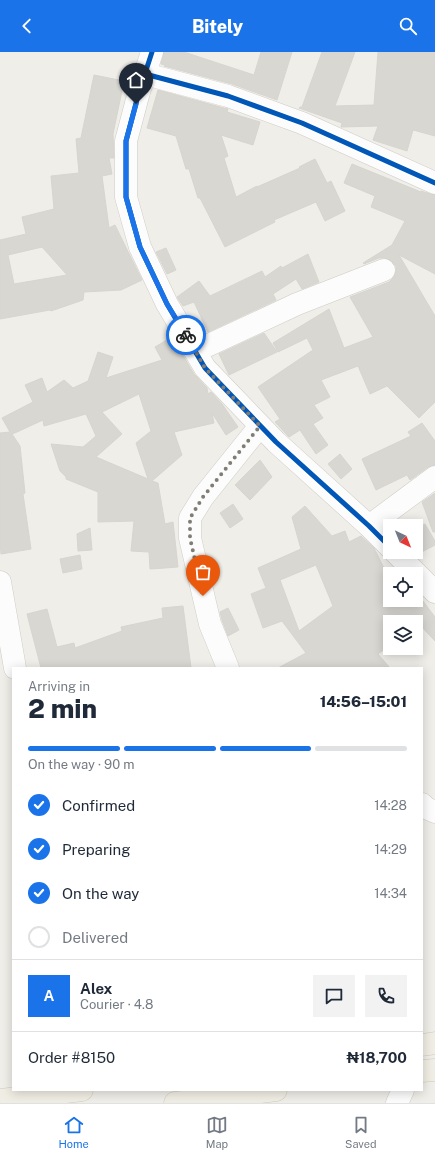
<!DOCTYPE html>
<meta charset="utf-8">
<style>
:root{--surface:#fff;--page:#f2f2f3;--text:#1f2937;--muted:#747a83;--line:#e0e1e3;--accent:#1a73e8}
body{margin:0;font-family:"Public Sans",sans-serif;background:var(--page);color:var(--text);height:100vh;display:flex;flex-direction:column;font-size:15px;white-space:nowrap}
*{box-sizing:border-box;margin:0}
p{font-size:13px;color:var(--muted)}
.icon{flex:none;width:22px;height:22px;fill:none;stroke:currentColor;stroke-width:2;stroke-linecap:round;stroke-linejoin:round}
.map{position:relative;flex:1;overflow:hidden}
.panel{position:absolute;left:12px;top:615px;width:411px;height:424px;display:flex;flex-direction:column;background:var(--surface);border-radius:0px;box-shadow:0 2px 10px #0003}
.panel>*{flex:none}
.needle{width:26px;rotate:137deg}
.tools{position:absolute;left:383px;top:467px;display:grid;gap:8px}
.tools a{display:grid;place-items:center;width:40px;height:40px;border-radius:0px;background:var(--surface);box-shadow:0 2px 10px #0003;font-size:20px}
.pin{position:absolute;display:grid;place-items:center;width:34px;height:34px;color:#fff;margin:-41px -17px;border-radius:50% 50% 50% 0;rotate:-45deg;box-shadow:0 0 4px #0007}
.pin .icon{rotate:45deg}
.courier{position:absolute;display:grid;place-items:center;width:40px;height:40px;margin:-20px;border:3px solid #1a73e8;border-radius:50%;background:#fff;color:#222;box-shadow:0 1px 5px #0007}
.summary em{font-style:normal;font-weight:800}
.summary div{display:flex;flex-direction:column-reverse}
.summary{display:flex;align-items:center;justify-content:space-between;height:68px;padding:0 16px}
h1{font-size:26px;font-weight:800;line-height:30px}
.bar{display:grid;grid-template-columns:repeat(4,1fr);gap:6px 4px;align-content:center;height:48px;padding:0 16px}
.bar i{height:5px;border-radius:3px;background:var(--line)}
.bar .active{background:var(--accent)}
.bar p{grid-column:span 4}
.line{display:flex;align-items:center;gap:10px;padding:0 16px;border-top:1px solid var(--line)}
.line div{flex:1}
.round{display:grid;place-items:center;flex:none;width:42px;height:42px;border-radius:0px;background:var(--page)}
ol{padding:0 16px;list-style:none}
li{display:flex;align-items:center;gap:12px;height:44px}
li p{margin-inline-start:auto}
li .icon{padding:4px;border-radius:50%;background:var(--accent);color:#fff;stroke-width:4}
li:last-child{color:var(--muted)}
li i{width:22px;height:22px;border:2px solid var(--line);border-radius:50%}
header{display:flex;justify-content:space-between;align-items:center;height:52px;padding:0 16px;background:var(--accent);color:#fff;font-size:18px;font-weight:800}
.tab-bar{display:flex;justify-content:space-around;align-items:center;height:56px;border-top:1px solid var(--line);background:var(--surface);font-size:11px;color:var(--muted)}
.tab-bar a{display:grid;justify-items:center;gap:2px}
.tab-bar .active{color:var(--accent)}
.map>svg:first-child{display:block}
.building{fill:#d9d7d2;stroke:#d7d5cf;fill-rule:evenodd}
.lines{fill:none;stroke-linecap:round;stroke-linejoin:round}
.minor-casing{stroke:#cdccc7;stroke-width:23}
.major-casing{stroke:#d0cbb8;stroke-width:23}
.minor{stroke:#fdfcfc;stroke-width:22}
.major{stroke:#f0eee4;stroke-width:22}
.cycleway-casing{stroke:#fff;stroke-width:8}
.cycleway{stroke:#0057b8;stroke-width:5}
.done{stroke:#807d75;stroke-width:4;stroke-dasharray:0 7.2}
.route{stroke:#1a73e8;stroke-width:5}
</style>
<header><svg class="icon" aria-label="back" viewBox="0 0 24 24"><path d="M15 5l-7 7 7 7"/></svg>Bitely<svg class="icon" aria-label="search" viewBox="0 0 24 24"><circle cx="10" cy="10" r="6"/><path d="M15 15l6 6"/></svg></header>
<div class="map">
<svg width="435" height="1051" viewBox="0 0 435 1051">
<rect width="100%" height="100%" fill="#efeee9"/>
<path class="building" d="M164,0H184L254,23L261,0H292L277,48L232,32L164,14L165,13L161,12Z
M322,0H355L335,54L374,53L378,0H435V84L413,78L407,99L373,88L378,74L341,75L342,71L299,56L300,55H302Z
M94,23L124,29L113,82L114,106H109L112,122L102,124L109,176L115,173L142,228L121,238L84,240L83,248L51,259L50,258L0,267V188L26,182L22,165L54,157L51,124L79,121L76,87L81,86ZM42,195L67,223L14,232L8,203Z
M158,38L224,56L228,57L227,60L260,70L253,93L221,83L228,104L224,106L236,145L257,134V135L300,116L299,115L315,107L327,131L331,129L345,159L325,169L316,150L274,168L275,170L225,195L200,146H198L189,117H186L176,84L147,76Z
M352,112L421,140V139L430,142L435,143V222L399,203L435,264V350L419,366L387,334L370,342L358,314L321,328L330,345L314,353L323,366L313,372L328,393L316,402L300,378L289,385L275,370L280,367L258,335L313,298L307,286L278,300L273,291L329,257L344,296L373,285L350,245L389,230L394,225L396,219V214L391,208L385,206H379L364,212L363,211L392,193L405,169L371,155L375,144L344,131Z
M166,196L176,218L167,222L156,200Z
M308,202L319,230L302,237L296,227L273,242L276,248L208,280L194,250L183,254L177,245L199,229L210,244L262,219L265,225L281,214L282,216Z
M264,281L277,300L229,323L219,302Z
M172,285L194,322L207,336L208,342L211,340L222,352L238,375L226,383L212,361L214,371L174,380L182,403L152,429L158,431L165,472L173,470L178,515L165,516L150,517L149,500L131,499L134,469L98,470V440L66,427V425L60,419L51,392L83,395L96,384L86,362L44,374L43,368L17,380L12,382L20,394L25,441L23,442L31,497L1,502L0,492V381L10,380L2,366L33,350L25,333L42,326L47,340L64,328L73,336L88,329L98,300L113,305L106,326L162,308L155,295ZM139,342L151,379L136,391L148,427L96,405L122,382L102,360Z
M422,371L435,389V413L428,415L410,428L407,423L376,438L362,407L411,384L408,380Z
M340,402L352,417L341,427L328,412Z
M260,408L272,425L250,448L235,433Z
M435,441V480H433L422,450Z
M233,452L243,467L230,476L220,461Z
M305,454L332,484L345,479L349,490L361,484L374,496L389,526L390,525V548H416V540L435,565V589L418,571L416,573V570H390V593L378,602L390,616H278L306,601L282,569L263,576L251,542L266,536L258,516L301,497L292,465ZM316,513L333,554L299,579L280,528Z
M425,472L435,489V493L416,503L413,500H416V477Z
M90,476L92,498L78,499L77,482Z
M80,503L82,517L63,521L60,507Z
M183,554L191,616H41L27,562L47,557L57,595L74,591L75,596L122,579L121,575L163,566L162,556Z
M228,556L239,578L228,584L222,568L220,560Z"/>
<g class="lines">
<defs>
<path id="minor" d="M152,0L139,40L126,89V145L140,195L167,252L205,316L276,390L369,474L390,495
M145,22L228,44L302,71L435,131
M196,299L297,252L384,218
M369,474L435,425
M395,500L435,540
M0,530L15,616
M228,616L210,572L190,486V466L203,445L260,374
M422,752L426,756L435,760
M397,1051L403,1038"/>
<path id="major" d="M422,993L435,991
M422,1019L435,1018
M0,1048L82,1038
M175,1051L276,1038"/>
</defs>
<use href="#minor" class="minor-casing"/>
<use href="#major" class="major-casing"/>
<use href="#minor" class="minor"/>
<use href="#major" class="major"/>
<defs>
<path id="cycleway" d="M152,0L139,40L126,89V145L140,195L167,252L205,316L276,390L369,474L390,495
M145,22L228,44L302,71L435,131"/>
</defs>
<use href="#cycleway" class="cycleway-casing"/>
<use href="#cycleway" class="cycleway"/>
</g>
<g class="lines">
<path class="done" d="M186,283L205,316L260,374L203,445L190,466V486L203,544"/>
<path class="route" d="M136,52L126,89V145L140,195L167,252L186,283"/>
</g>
</svg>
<div class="tools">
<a><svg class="needle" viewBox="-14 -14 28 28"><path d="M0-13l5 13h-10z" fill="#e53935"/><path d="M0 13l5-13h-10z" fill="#747a83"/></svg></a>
<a><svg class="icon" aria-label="locate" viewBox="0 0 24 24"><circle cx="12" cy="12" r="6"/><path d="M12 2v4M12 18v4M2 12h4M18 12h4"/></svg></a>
<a><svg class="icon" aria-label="layers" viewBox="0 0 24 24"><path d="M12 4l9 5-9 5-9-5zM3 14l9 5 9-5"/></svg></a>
</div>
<div class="pin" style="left:203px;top:544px;background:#ea580c"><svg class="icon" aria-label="bag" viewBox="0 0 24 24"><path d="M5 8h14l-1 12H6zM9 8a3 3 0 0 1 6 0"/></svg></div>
<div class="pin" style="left:136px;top:52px;background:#1f2937"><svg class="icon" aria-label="home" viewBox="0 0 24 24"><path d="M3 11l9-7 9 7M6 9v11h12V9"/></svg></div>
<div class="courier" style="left:186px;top:283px"><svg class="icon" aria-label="bike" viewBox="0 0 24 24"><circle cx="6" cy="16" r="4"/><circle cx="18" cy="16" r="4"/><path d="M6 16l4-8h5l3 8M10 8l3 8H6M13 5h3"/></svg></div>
<section class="panel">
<div class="summary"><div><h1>2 min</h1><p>Arriving in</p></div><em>14:56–15:01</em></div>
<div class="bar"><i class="active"></i><i class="active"></i><i class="active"></i><i></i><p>On the way · 90 m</p></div>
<ol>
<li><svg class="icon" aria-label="check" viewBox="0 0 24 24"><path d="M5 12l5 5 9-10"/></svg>Confirmed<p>14:28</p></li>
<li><svg class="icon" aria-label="check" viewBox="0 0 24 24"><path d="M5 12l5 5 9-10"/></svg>Preparing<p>14:29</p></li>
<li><svg class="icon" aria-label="check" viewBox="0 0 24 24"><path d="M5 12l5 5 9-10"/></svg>On the way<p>14:34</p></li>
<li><i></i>Delivered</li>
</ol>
<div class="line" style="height:72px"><b class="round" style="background:var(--accent);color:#fff">A</b><div><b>Alex</b><p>Courier · 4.8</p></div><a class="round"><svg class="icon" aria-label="chat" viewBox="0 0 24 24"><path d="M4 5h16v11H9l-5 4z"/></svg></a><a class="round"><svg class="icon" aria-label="phone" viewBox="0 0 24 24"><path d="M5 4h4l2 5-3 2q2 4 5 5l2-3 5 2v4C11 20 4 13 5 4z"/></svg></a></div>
<div class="line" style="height:52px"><div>Order #8150</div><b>₦18,700</b></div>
</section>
</div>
<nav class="tab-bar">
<a class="active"><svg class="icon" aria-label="home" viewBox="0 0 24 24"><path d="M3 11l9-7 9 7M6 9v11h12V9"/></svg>Home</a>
<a><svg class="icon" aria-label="map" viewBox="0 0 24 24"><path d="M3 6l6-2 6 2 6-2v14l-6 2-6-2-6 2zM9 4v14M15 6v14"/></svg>Map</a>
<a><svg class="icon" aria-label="saved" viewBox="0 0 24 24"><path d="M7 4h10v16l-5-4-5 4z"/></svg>Saved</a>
</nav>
